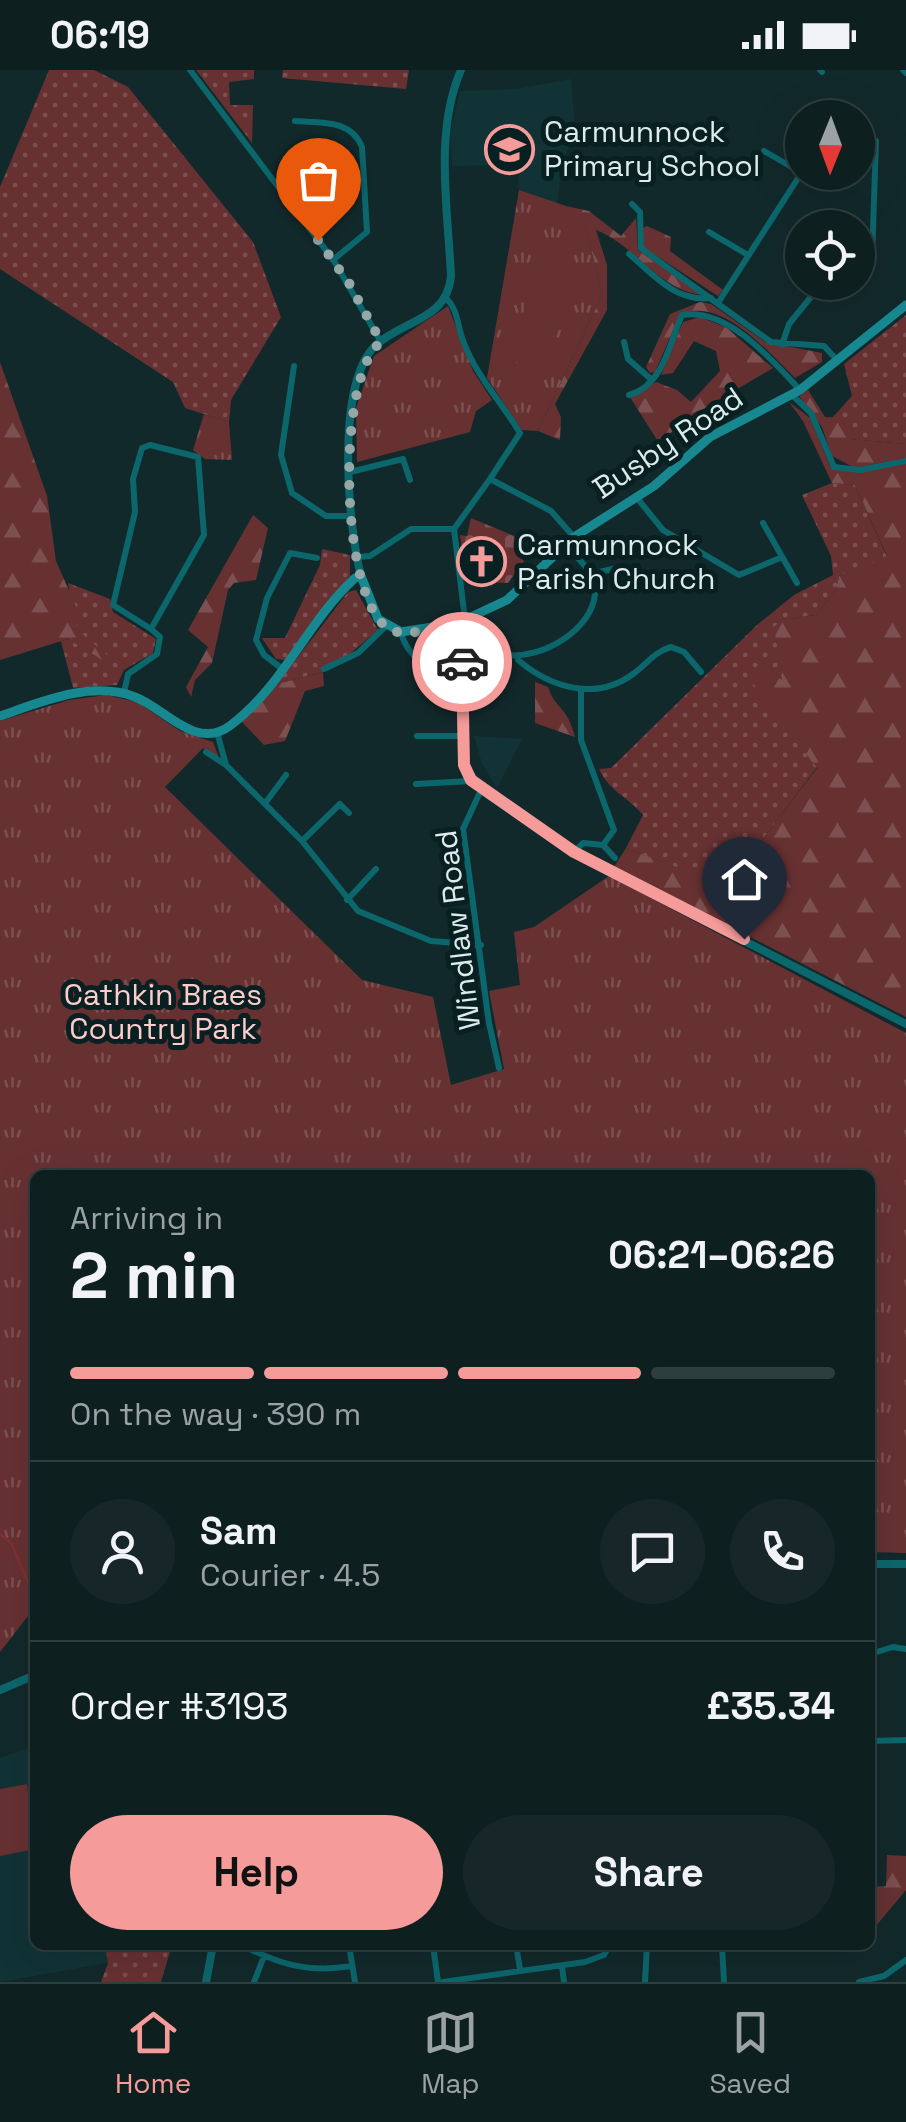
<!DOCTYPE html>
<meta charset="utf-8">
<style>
:root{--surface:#0e1f20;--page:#172729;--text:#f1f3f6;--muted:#9ba2a5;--line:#2e3d3e;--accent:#f59b9a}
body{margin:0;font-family:"Space Grotesk",sans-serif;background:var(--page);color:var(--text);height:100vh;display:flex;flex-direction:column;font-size:38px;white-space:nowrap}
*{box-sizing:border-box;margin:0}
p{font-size:32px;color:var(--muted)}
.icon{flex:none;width:55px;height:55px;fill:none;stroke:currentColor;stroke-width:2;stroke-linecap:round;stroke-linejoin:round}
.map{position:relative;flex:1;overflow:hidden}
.side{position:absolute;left:30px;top:1100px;width:845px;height:780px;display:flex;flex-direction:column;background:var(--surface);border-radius:15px;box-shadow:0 10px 40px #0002,0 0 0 2px var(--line)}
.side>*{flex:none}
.needle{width:65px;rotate:181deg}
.fabs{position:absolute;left:785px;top:30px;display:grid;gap:20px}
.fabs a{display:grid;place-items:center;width:90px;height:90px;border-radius:50%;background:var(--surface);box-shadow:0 10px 40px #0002,0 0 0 2px var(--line);font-size:50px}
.pin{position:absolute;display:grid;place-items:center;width:85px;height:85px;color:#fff;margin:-102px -42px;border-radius:50% 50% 50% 0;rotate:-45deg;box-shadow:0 0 10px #0007}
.pin .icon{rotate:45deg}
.courier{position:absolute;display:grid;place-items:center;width:100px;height:100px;margin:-50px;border:8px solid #f59b9a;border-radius:50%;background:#fff;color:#222;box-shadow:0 2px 12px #0007}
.summary em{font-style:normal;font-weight:800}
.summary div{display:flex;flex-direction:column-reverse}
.summary{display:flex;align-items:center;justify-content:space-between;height:170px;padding:0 40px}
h1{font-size:65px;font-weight:800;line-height:75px}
.bar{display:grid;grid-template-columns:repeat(4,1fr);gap:15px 10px;align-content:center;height:120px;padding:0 40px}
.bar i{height:12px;border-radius:8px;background:var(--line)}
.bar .on{background:var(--accent)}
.bar p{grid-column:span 4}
.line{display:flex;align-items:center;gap:25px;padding:0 40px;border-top:2px solid var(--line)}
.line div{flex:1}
.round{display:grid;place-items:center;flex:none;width:105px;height:105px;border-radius:52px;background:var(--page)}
.button{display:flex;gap:20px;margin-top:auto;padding:20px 40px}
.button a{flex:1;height:115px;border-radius:60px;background:var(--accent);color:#111;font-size:40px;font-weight:800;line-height:115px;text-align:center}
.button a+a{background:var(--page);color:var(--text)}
.status{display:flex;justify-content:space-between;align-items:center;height:70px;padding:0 50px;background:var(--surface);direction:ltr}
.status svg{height:28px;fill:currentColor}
.tab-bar{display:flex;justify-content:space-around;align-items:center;height:140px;border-top:2px solid var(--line);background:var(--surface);font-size:28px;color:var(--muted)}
.tab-bar a{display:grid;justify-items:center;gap:5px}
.tab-bar .on{color:var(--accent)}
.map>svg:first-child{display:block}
.built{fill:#113336}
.grass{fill:url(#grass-dots)}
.forest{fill:url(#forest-firs)}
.cemetery{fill:url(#cemetery-stones)}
.park{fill:url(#park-tufts)}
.garden{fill:#673132}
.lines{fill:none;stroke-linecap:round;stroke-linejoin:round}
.stream{stroke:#7f3034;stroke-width:2.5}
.minor{stroke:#0c676d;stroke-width:6}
.tertiary{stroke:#0c676d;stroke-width:8}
.secondary{stroke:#178890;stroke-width:9}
.done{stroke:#96a7a8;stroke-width:10;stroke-dasharray:0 18}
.route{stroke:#f59b9a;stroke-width:12}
.labels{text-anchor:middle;stroke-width:10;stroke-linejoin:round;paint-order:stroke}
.poi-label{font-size:30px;fill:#ddebec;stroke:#082021;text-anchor:start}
.street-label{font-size:30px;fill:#ddebec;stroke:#082021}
.park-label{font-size:30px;fill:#fdcccb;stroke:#082021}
</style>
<div class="status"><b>06:19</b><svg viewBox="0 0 49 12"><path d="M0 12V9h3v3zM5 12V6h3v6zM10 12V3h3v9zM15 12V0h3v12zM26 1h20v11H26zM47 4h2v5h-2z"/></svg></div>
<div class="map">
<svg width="906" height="1912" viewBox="0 0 906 1912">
<defs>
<pattern id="grass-dots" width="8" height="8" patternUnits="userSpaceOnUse" patternTransform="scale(2.5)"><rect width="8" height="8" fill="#673132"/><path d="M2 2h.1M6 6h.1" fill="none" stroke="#7c4f50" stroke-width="1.8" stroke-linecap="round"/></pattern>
<pattern id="forest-firs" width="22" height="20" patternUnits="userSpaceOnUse" patternTransform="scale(2.5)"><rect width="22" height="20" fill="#673132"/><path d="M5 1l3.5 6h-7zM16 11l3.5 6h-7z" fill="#7c4f50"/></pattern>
<pattern id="cemetery-stones" width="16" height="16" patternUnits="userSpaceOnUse" patternTransform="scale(2.5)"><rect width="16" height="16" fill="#673132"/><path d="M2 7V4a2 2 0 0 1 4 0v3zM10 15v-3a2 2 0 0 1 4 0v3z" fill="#7c4f50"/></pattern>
<pattern id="park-tufts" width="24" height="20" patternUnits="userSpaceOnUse" patternTransform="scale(2.5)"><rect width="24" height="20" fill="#673132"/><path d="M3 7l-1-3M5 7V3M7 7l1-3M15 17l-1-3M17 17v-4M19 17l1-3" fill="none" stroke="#7c4f50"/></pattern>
</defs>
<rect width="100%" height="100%" fill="#12292b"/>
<path class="built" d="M571,9L575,59L562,96L557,133L519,120L518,95L452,96L450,63L460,21L516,19Z
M474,666L522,669L497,718L482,694Z
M35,1675V1875H105L108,1893L0,1912V1688Z"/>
<path class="grass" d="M49,0H94L128,17L253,172L281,247L231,330L229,352L185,338L173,312L0,199V117Z
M196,0H254V9L229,12L230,35H253L252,73Z
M283,0H409L406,19L282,8Z
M906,245V374L850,369L832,348L852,326L844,294Z
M832,413L855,415L887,487L839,506L836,520L816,545L781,550L817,697L727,817L626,778L643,745C627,726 609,721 599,699L611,698L757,555L794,525L833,505L831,486L802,425Z
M322,479L350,485V506L287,590L276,589L262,568H285L320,495Z
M68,513L110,529L113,542L156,569L153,583L124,600L117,615L73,618L61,571L69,569L108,593L76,559Z
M356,520L378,560L345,588L322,598L323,602L277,614L348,522Z
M105,1875H172L161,1912H101L108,1893Z"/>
<path class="forest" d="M566,136L589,141L621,166L636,148L638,180L701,225C658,219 635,175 596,160L607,195V240L555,334L561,347L560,370L538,361L602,225L584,150Z
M647,156L671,167L670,181L723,220L718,226L643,177V158Z
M700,232L711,234L765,272L822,283V292L795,308C767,281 723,227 680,244L655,302L650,303L646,297L670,244Z
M700,247L727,258L773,298L688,348L659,373L630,327L656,312L677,320L691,332L720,301L716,281L694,271L673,303L661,305L683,252Z
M0,292L47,426L56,491L79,543L76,559L112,589L109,594L68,569L0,590Z
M808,320L825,347L842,348L850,369L906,374V388L855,398L832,386L822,357L799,326Z
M789,332L810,348L830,396L836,400L906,393V947L614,797L626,778L727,816L817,698L748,607L758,595L782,610L774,557L781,550L816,545L836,520L839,506L887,486L855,415L832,413L803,351Z
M253,445L268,458L256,510L234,513L228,520L212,593L195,610L191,627L186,617L208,577L188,560Z
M323,602L324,616L305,621L285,671L264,675L242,652L277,614Z
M535,612L548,617C555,639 568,637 575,667L535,653Z
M887,1785L906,1786V1820L870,1863V1817L886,1816Z"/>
<path class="cemetery" d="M471,448L519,468L517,485L524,491L508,513L466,512L460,465L467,466Z"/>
<path class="park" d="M519,120L566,136L584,149L602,225L538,361L522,360L487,308Z
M448,236L473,301L492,330L476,341L470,362L357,392L356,338L374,286Z
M204,344L229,352L232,390L205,389L193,380Z
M106,625L137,632L180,661L213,672L219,688L203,678L165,717L362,910L433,927L451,1015L504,999L489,921L520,915L514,862L534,857L609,806L906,963V1483L870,1482V1105H35V1537L0,1582V651L69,630Z"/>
<path class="garden" d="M536,189L570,197L546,299L512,291Z
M27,1714L35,1779L0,1786V1719Z"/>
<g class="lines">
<path class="stream" d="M0,1464L11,1473L32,1521"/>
<path class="minor" d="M190,0L334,191L381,272
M820,0L822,2
M903,0L906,3
M295,51C321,53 351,49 362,77L367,162L333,190
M764,81L802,103
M858,81L875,82
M632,134L640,142L641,178L657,190L771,272L824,276L837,290
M709,162L748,185
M629,184C654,205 675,232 711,228
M858,202L868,198L872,189L876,71
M446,228C459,241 457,257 464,273C477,307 502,333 520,363L490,409
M718,233L802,102
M624,272L628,289L652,310
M782,275L789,254L823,212
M294,296L281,385L292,423L326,446H352
M629,325C663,316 669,274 682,245C728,238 771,289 800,320
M792,325L811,343L834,397L860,400L906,391
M350,402L403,389L410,410
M637,428L663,460L739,505L780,488
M763,453L797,513
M358,487L370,486L411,459H454
M590,504L622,497
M465,550L454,459L490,409L551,441L574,467
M401,562C408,592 436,601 461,610
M462,566C475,572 493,583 508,585C542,589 592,560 595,524L587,498L566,475
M518,590C550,617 595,632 633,604C647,594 654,582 671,577L684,582L701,602
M324,599L358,583L386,556
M284,600L264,585L256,570L267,528L290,483L317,488
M124,623L128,604L157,584L160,567L151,559L204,465L198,387L150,375L142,378L133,409L135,442L113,535L151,559
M217,662L226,695L302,771L358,841L431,871L481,875
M417,666H463
M206,682L226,695
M416,714L471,711
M481,720L463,759L489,953L499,998
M266,732L286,705
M302,771L340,734L349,743
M603,775L615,788
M573,783L583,773L603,775L614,760L581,670V619
M347,830L376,799
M870,1584L893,1577L906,1579
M870,1671L906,1670
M242,1875C280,1895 309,1903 352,1896
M349,1875L355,1912
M433,1875L438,1912
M516,1875L520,1899
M657,1875L675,1876
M722,1875L724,1912
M562,1896L564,1912
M254,1912L264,1886
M443,1912L585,1892L604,1885L610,1875
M645,1912L647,1875
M859,1912L884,1906L906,1890"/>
<path class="tertiary" d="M361,506C348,456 335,316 375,276C402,250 447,251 451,206C448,140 434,62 461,0
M458,553L464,695L481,720L573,783L906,954
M870,1494H906
M0,1620L35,1605
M206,1912L213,1875"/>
<path class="secondary" d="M0,646C41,632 91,610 135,627C165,638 196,682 231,655C283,616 308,551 355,508L361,506L378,549L401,562L458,553L507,530L574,467L654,416L710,367L800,320L906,235"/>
</g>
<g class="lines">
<path class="done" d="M318,170L349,213L381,272C335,307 340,530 389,559C407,569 439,556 458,553L462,592"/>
<path class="route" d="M462,592L464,695L471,710L574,782L744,869"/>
</g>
<defs>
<symbol id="school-ring" viewBox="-11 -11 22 22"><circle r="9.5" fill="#082021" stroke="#f59b9a" stroke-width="1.5"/><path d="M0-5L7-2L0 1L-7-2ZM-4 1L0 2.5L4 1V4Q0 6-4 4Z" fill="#f59b9a"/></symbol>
<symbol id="church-ring" viewBox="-11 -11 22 22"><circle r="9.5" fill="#082021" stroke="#f59b9a" stroke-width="1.5"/><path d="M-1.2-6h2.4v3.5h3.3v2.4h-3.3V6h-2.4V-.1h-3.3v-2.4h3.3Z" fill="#f59b9a"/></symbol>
</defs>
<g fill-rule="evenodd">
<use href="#school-ring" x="482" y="52" width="55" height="55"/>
<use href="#church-ring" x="454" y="464" width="55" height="55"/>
</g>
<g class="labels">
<g class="poi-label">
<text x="544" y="72">Carmunnock<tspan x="544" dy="34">Primary School</tspan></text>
<text x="517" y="485">Carmunnock<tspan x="517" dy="34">Parish Church</tspan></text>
</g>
<g class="street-label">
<text transform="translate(668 373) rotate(-34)" y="10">Busby Road</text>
<text transform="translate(458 860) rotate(-97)" y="10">Windlaw Road</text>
</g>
<g class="park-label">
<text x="163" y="935">Cathkin Braes<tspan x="163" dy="34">Country Park</tspan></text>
</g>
</g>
</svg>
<div class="fabs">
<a><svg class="needle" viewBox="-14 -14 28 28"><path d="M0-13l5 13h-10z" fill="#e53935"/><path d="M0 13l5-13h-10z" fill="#9ba2a5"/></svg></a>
<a><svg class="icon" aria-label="locate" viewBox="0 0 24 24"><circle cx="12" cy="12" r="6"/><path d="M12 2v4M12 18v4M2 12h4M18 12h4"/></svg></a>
</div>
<div class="pin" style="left:318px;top:170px;background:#ea580c"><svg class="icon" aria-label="bag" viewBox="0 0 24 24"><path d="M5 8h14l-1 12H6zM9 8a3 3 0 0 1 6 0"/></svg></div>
<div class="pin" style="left:744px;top:869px;background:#1f2937"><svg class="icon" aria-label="home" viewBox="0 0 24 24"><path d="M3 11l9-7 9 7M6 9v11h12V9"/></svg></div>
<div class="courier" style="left:462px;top:592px"><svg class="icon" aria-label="car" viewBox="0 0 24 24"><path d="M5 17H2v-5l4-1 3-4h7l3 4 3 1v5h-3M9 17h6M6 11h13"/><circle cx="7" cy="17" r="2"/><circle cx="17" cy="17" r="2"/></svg></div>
<section class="side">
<div class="summary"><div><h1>2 min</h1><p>Arriving in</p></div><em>06:21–06:26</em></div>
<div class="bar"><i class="on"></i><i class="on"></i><i class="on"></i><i></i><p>On the way · 390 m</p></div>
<div class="line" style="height:180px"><a class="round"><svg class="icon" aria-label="person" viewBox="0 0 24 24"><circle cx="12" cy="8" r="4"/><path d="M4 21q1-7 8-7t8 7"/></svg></a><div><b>Sam</b><p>Courier · 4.5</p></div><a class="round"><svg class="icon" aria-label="chat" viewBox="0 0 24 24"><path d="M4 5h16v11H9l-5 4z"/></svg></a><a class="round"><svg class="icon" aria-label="phone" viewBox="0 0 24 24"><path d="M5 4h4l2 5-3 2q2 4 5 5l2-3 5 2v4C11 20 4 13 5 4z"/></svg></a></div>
<div class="line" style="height:130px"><div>Order #3193</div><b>£35.34</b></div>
<div class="button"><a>Help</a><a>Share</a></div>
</section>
</div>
<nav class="tab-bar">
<a class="on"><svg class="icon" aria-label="home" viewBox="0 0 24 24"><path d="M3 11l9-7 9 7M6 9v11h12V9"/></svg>Home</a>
<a><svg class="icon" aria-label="map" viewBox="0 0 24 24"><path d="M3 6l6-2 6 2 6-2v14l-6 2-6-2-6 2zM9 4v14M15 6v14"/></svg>Map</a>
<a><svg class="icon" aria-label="saved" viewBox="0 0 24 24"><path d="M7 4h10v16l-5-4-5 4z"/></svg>Saved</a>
</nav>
